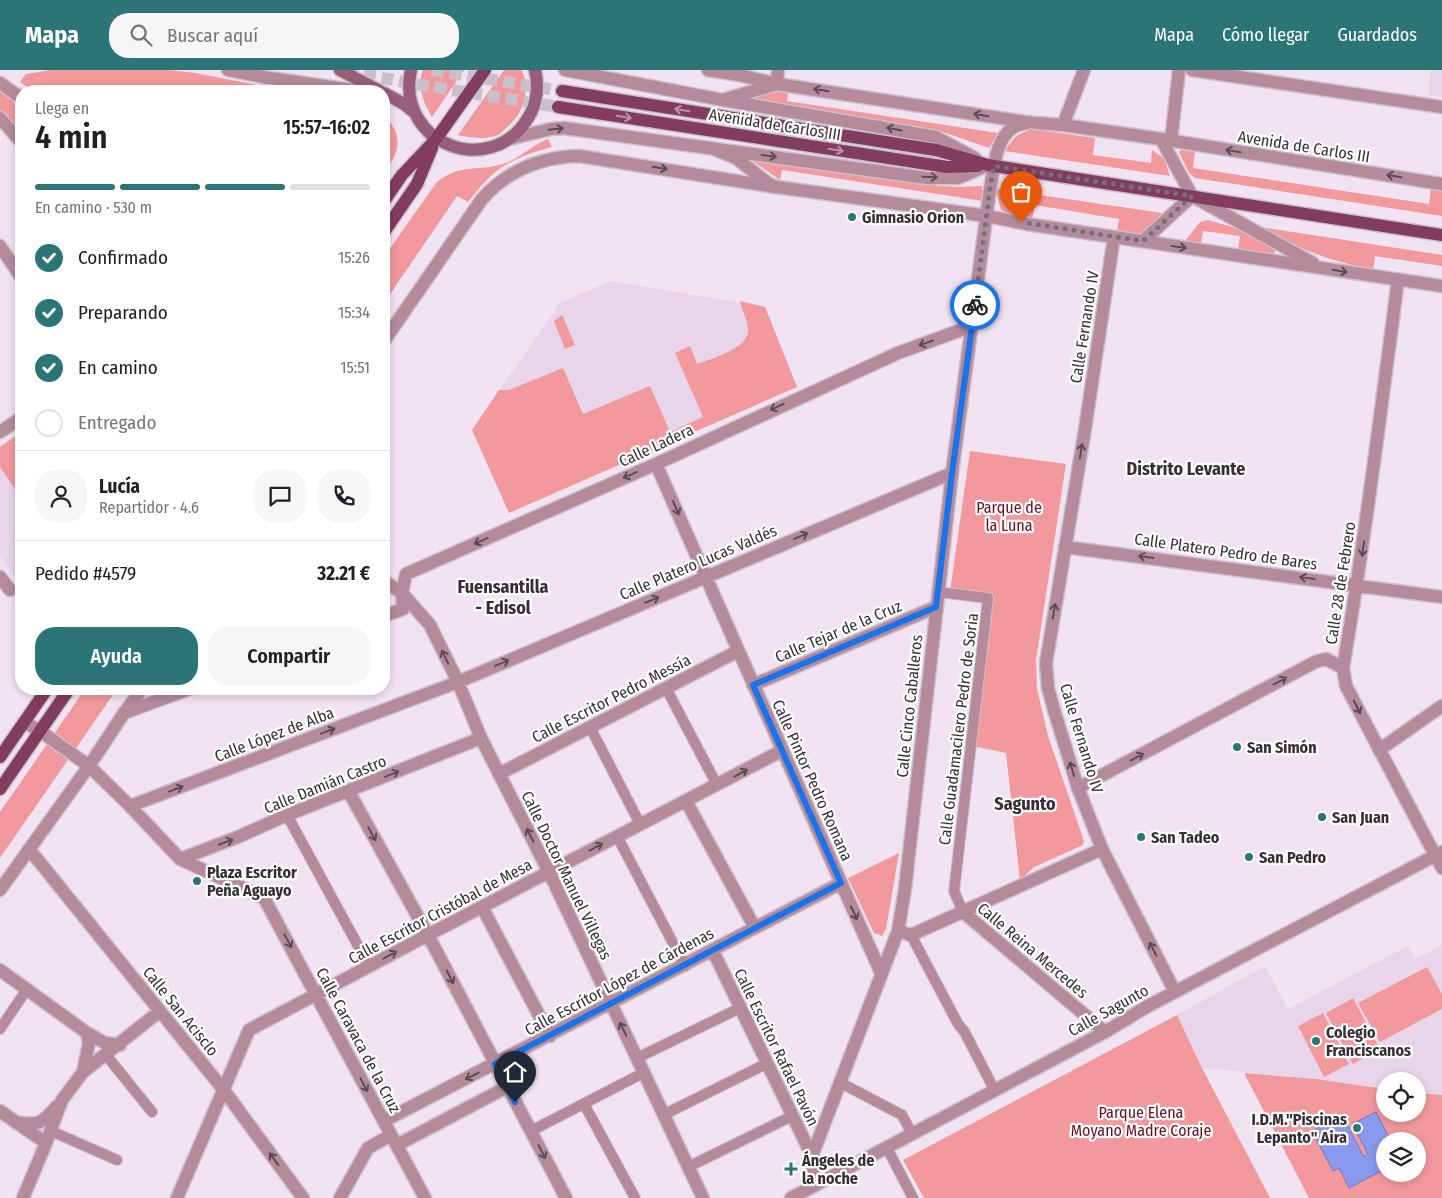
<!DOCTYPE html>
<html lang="es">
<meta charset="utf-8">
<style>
:root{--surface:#fff;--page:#f6f6f6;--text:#202124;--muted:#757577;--line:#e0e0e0;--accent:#2b7577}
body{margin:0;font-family:"Fira Sans Condensed",sans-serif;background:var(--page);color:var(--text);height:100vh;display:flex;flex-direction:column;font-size:19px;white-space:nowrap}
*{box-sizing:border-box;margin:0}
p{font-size:16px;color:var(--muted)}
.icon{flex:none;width:28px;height:28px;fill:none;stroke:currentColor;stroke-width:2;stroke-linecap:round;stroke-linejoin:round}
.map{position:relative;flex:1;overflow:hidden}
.sheet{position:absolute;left:15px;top:15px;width:375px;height:610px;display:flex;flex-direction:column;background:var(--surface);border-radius:20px;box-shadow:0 2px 8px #0003}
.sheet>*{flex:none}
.tools{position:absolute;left:1376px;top:1002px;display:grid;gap:10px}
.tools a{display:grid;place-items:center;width:50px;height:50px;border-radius:50%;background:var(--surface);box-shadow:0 2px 8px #0003;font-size:25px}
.pin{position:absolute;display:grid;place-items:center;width:42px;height:42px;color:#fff;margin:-51px -21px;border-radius:50% 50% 50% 0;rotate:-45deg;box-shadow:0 0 5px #0007}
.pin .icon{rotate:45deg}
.courier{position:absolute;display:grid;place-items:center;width:50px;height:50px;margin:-25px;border:4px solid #1a73e8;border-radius:50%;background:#fff;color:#222;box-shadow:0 1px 6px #0007}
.head em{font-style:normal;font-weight:600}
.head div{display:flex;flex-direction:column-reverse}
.head{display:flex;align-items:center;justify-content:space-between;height:85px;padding:0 20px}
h1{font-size:32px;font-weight:600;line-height:38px}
.bar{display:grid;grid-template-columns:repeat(4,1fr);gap:8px 5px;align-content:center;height:60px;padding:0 20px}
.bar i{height:6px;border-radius:4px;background:var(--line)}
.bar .current{background:var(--accent)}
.bar p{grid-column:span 4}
.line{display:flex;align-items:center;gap:12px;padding:0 20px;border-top:1px solid var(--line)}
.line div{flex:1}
.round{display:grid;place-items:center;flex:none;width:52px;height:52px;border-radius:20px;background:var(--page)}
ol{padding:0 20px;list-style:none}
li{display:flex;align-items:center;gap:15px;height:55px}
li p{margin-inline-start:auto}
li .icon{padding:5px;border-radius:50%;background:var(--accent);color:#fff;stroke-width:4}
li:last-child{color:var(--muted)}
li i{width:28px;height:28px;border:2px solid var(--line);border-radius:50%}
.action{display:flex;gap:10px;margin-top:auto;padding:10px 20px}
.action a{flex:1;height:58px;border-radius:20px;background:var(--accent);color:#fff;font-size:20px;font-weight:600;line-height:58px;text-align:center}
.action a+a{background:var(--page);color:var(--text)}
header{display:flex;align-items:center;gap:30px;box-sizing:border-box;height:70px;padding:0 25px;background:var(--accent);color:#fff}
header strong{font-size:24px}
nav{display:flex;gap:28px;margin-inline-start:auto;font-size:18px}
.search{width:350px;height:45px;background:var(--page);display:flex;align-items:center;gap:12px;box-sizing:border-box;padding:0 18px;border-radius:20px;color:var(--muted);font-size:19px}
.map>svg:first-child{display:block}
.built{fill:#e9d5ea}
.green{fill:#f2999d;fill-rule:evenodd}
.water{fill:#899aee;stroke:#707ab6}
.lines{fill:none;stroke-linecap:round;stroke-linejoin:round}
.primary-tunnel{stroke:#ccbfcc;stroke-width:12;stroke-dasharray:12 6;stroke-linecap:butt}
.pedestrian-casing{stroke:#ccbfcc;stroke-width:12}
.minor-casing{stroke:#ccbfcc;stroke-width:15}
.tertiary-casing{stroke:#ccbfcc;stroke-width:15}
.secondary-casing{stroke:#ccbfcc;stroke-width:15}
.primary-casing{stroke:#ccbfcc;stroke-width:15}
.pedestrian{stroke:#b58b9c;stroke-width:10}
.minor{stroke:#b58b9c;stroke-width:12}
.tertiary{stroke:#b58b9c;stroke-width:12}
.secondary{stroke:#985d78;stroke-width:12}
.primary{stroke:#823c5e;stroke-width:12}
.oneway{stroke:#5b4b54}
.oneway2{stroke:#ba94a6}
.done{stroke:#776e77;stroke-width:5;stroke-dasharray:0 9}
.route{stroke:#1a73e8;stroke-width:6}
.poi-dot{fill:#2b7577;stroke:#fff;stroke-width:2}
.labels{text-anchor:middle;stroke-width:4.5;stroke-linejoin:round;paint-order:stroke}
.street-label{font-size:16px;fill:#352f35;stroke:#fff}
.poi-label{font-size:16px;font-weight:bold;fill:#352f35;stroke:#fff;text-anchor:start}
.park-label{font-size:16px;fill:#6b0f20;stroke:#fff}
.neighbourhood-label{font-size:18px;font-weight:bold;fill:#352f35;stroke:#fff}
</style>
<header>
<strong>Mapa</strong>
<div class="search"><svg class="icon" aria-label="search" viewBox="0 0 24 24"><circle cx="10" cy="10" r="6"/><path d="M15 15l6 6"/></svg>Buscar aquí</div>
<nav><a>Mapa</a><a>Cómo llegar</a><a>Guardados</a></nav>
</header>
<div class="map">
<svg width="1442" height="1128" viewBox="0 0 1442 1128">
<rect width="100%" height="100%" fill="#f2e3f2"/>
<path class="built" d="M1431,0H1442V27L1428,25Z
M611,211L765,237L797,317L602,401L472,360L560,233Z
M21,362V515L0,487V377Z
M1442,875V1025L1418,1023V1011H1385V1019L1316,1009L1202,998L1177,945L1265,896L1288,939L1408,876L1416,889Z"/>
<path class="green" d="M51,0H170L195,3L257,15L265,21H33L20,12L26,4Z
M423,0H464L432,47C423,32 417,17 423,0Z
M504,0H522C530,20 524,44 507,57C504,60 501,63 498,65C485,70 471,68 458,65Z
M780,20L788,21L787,31L998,63L989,78L946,63L930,59L749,31V29Z
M0,22L21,37V64L0,40Z
M384,45C404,65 400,83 384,102Z
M1031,59L1095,68L1093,85L1151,93L1152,80L1164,88L1170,106L1004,81L1016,66Z
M548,69L552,77C533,82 513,89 498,100C486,109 477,121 468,132L457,126L384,233V187L436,113C459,93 477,102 503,94C520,89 531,75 548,69Z
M1181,80L1195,82L1193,98L1429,134L1431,118L1442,120V146L1195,108L1189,103L1179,82Z
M755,87L939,116L959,117L982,116L983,131L782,100L780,110L750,89Z
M999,119L1162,143L1163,146L1152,158L1138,165L1117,161L1119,149L1035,135L1032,149L1014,146L1001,140L996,121Z
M1208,150L1239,159L1274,179L1275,180V184L1238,180L1240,166L1203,161L1201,174L1185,171L1200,152Z
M1260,157L1442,185V196L1375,186L1373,200C1331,191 1297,179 1260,157Z
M740,231L765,237L797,317L509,443L472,360L499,320H509L563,298L583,344L650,316L670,362L703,347L675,283L690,276L697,294C712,288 751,278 748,258C747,249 742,240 740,231Z
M562,245L575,275L565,279L554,251Z
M21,362V428L0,397V377Z
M970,381L1066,394L1036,590L1037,619L1048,666L1084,771L1083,775L1034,797L1020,810L1006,683L973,676L991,526L950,521Z
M85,619H117L0,788V742Z
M899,783L886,859L882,866L874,863L848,808Z
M1427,897L1442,924V939L1380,972L1358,933Z
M1353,928L1380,979L1353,994L1326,943Z
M1323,943L1349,994L1324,1007L1298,956Z
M1177,945L1202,998L1270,1128H924L903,1090Z
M1244,1003L1316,1009L1385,1019V1044H1418V1023L1442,1025V1128H1309ZM1385,1071H1418V1104H1385Z"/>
<path class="water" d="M1376,1042L1391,1071H1385V1099L1349,1118L1339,1098L1333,1101L1312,1061L1338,1048L1341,1053L1345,1051L1364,1087L1368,1084L1352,1054Z"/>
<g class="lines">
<path class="primary-tunnel" d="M432,0L562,21
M346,1L421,15L558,37"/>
<defs>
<path id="pedestrian" d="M938,522L988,528L954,821L963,842
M666,618L717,715
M590,657L640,754
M287,745L369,896
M617,766L685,896
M911,865L958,954L964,961L994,1019
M0,959L27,919
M106,985L152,1042
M637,988L740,938
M839,1012L902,1045L912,1064
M584,1034L635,1128
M663,1045L766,994
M51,1061L117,1090
M531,1061L643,1003
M887,1078L913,1128
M688,1097L792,1046"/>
<path id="minor" d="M228,0L264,7L358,21
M708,0L739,5L777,14L778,0
M1192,0L1442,37
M0,13L21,28
M0,48L21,72
M1063,55L1084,0
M1171,71L1179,0
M0,176L21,207
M1398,210C1381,339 1365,469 1343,598L1346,616L1436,787
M384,271L482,129C508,100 540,87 579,86L775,117
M0,362L21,348
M656,394L881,903
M1065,477L1442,527
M0,507L10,520
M384,511L402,523L430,555L458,612L481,668L549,802L703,1128
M384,546L403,539L402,523L406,504L656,394L898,283L972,256
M753,615L936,537
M124,643L189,619
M24,652L40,661L89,696L130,736L180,789L264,828L425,1128
M1379,680L1442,636
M499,704L738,581
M1078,718L1315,592L1326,589L1343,598
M349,722L428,865L566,1128
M686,731L755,858
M130,736L458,612L952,403
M29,779L223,1019L303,1128
M180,789L238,767L287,745L481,668
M0,820L89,696L124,643L142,619
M482,837L550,966
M963,842L1105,962
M898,861L911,865L1102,779
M713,881L812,1086
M0,900L87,963L105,973L120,975
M83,1002L89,973L87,963
M0,1041L46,1073
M384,1051L841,813
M15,1052C40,1056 41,1054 57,1036
M397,1075L507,1017
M23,1128L46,1073L62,1030L83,1002L160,941
M177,1128L249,960L428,865L783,680
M340,1128L368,1078L391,1065"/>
<path id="tertiary" d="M565,0L723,30L936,67L975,88
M726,29L777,14L1026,52
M1036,53L1063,55L1161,69L1442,114
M509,69L551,59L564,58L926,108H958L986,96
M1161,69L1192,126L1313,193
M711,78L736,88L769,114L777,117L987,146L1027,154L1442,216
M1114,167L1085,359L1046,593L1048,618L1054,640L1078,718L1102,779L1175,922
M1143,171L1192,126
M1436,787L1442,798
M814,1116L812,1086L898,861L905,819L952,403L990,119C994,99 995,68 1014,57C1018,54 1025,54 1030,52
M791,1128L1105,962L1148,936L1442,782"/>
<path id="secondary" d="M340,0L380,21
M411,0C395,74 491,110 528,48C537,34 539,16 535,0
M384,23L404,34L414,42"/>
<path id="primary" d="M562,21L936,80L988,95L1442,165
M558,37L947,97L978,96
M384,131L402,105L436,69L485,0
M384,162L417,114L432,78
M0,687L47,619
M0,719L69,619"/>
</defs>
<use href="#pedestrian" class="pedestrian-casing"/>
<use href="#minor" class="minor-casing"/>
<use href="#tertiary" class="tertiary-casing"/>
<use href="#secondary" class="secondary-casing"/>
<use href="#primary" class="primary-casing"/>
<use href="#pedestrian" class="pedestrian"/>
<use href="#minor" class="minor"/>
<use href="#tertiary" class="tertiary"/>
<use href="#secondary" class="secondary"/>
<use href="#primary" class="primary"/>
</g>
<defs><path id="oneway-shaft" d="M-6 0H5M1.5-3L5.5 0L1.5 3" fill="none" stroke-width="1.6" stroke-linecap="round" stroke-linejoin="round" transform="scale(1.25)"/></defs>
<g class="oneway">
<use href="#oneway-shaft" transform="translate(821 20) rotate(-171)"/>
<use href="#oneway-shaft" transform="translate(981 45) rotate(-171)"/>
<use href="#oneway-shaft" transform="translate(556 59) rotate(-6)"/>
<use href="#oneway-shaft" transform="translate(894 59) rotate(-169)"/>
<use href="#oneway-shaft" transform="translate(1233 81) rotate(-171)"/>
<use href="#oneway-shaft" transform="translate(769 86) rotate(8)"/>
<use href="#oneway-shaft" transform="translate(660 98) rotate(9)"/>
<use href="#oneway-shaft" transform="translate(1394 106) rotate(-171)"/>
<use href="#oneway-shaft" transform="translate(930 107) rotate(2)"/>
<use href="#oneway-shaft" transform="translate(1179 177) rotate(8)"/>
<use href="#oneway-shaft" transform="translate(1340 201) rotate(9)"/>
<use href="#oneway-shaft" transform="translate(926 273) rotate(160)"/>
<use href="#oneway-shaft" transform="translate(777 337) rotate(156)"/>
<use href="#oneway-shaft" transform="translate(1081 381) rotate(-81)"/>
<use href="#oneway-shaft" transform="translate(630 405) rotate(156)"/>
<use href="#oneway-shaft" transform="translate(676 438) rotate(66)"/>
<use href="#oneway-shaft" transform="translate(801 466) rotate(-23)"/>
<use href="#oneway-shaft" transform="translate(481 471) rotate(156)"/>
<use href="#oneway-shaft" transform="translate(1363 479) rotate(98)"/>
<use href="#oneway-shaft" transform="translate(1146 487) rotate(-172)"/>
<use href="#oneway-shaft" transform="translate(1307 508) rotate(-172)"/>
<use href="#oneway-shaft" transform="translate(652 530) rotate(-23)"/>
<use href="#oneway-shaft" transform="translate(1054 541) rotate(-80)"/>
<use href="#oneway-shaft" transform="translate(445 587) rotate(-116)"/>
<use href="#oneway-shaft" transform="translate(502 593) rotate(-23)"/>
<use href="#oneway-shaft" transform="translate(1280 611) rotate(-28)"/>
<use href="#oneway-shaft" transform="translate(1357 637) rotate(63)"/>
<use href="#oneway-shaft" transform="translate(328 661) rotate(-21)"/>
<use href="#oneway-shaft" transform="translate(1137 687) rotate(-28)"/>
<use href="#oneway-shaft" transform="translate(1072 699) rotate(-107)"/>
<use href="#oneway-shaft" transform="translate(741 703) rotate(-28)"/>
<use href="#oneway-shaft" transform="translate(392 704) rotate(-22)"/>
<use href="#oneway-shaft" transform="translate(176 719) rotate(-21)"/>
<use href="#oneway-shaft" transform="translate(372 764) rotate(61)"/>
<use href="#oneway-shaft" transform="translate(530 765) rotate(-117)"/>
<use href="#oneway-shaft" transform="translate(226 772) rotate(-20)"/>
<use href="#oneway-shaft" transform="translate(596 777) rotate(-28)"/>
<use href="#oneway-shaft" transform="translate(854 843) rotate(66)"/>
<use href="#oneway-shaft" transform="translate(288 871) rotate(62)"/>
<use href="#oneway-shaft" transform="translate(1153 879) rotate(-117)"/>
<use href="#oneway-shaft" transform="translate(390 885) rotate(-28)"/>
<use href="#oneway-shaft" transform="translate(450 907) rotate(63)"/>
<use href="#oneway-shaft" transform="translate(623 959) rotate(-116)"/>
<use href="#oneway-shaft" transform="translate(472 1006) rotate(153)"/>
<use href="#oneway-shaft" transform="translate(364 1015) rotate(62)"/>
<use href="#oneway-shaft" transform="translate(542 1082) rotate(63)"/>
<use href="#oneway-shaft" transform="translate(274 1089) rotate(-126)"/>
</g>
<g class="oneway2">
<use href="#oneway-shaft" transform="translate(682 40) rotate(-171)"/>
<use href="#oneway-shaft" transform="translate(624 47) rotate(9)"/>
<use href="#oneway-shaft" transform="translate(836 80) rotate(9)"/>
</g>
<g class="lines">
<path class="done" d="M975,235L990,118L994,96L1192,126L1143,171L1021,152"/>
<path class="route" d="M515,1032L495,994L841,813L753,615L936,537L952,403L975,235"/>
</g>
<g class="poi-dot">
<circle cx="852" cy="147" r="5"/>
<circle cx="1237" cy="677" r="5"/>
<circle cx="1322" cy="747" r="5"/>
<circle cx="1141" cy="767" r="5"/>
<circle cx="1249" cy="787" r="5"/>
<circle cx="197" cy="811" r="5"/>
<circle cx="1316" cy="971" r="5"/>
<circle cx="1357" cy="1058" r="5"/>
<path d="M788.5 1091.5h5v5h5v5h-5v5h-5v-5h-5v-5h5z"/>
</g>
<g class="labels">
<g class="street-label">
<text transform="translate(775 54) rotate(9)" y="6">Avenida de Carlos III</text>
<text transform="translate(1304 76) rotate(9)" y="6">Avenida de Carlos III</text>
<text transform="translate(1084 257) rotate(-81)" y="6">Calle Fernando IV</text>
<text transform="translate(656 375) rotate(-25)" y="6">Calle Ladera</text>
<text transform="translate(1226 481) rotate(8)" y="6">Calle Platero Pedro de Bares</text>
<text transform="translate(698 492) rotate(-23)" y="6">Calle Platero Lucas Valdés</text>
<text transform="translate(1340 513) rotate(-81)" y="6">Calle 28 de Febrero</text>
<text transform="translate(838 561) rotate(-23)" y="6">Calle Tejar de la Cruz</text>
<text transform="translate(611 628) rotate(-27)" y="6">Calle Escritor Pedro Messía</text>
<text transform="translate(909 636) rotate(-84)" y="6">Calle Cinco Caballeros</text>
<text transform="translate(958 659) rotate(-83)" y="6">Calle Guadamacilero Pedro de Soria</text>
<text transform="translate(274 664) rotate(-21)" y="6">Calle López de Alba</text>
<text transform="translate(1082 668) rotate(73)" y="6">Calle Fernando IV</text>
<text transform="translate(813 710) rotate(66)" y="6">Calle Pintor Pedro Romana</text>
<text transform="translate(325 714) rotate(-22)" y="6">Calle Damián Castro</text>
<text transform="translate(567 805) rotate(64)" y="6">Calle Doctor Manuel Villegas</text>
<text transform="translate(440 841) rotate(-28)" y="6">Calle Escritor Cristóbal de Mesa</text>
<text transform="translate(1033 880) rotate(40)" y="6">Calle Reina Mercedes</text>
<text transform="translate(619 911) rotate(-28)" y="6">Calle Escritor López de Cárdenas</text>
<text transform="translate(1108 940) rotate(-29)" y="6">Calle Sagunto</text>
<text transform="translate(181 941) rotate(51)" y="6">Calle San Acisclo</text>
<text transform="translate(359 970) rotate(62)" y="6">Calle Caravaca de la Cruz</text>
<text transform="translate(777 977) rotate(64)" y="6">Calle Escritor Rafael Pavón</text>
</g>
<g class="poi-label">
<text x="862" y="153">Gimnasio Orion</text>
<text x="1247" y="683">San Simón</text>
<text x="1332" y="753">San Juan</text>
<text x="1151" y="773">San Tadeo</text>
<text x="1259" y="793">San Pedro</text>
<text x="207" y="808">Plaza Escritor<tspan x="207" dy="18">Peña Aguayo</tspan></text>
<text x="1326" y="968">Colegio<tspan x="1326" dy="18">Franciscanos</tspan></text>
<text x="1347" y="1055" text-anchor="end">I.D.M."Piscinas<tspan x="1347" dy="18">Lepanto" Aira</tspan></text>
<text x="802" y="1096">Ángeles de<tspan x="802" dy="18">la noche</tspan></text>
</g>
<g class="park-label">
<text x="1009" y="443">Parque de<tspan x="1009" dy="18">la Luna</tspan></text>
<text x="1141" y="1048">Parque Elena<tspan x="1141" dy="18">Moyano Madre Coraje</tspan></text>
</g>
<g class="neighbourhood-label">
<text x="1186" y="405">Distrito Levante</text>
<text x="503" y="523">Fuensantilla<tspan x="503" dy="21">- Edisol</tspan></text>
<text x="1025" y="740">Sagunto</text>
</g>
</g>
</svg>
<div class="tools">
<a><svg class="icon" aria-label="locate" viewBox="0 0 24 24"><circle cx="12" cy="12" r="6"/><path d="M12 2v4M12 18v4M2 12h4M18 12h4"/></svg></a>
<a><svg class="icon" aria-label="layers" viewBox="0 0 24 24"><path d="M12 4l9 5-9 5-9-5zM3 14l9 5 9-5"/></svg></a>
</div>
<div class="pin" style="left:1021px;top:152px;background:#ea580c"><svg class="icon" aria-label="bag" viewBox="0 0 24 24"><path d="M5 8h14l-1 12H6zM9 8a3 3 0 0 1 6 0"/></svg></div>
<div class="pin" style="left:515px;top:1032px;background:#1f2937"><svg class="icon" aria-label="home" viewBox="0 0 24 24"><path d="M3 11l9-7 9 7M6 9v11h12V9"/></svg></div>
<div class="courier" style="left:975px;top:235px"><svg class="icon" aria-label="bike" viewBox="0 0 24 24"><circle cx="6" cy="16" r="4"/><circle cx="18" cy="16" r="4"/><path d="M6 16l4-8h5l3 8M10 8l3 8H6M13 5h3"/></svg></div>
<section class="sheet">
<div class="head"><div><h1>4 min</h1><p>Llega en</p></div><em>15:57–16:02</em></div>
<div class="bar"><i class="current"></i><i class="current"></i><i class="current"></i><i></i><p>En camino · 530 m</p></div>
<ol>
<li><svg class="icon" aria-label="check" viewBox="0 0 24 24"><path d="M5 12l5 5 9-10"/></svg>Confirmado<p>15:26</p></li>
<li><svg class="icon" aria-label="check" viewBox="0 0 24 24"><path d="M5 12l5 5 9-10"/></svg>Preparando<p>15:34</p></li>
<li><svg class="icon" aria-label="check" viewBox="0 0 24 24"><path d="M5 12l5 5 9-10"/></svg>En camino<p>15:51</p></li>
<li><i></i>Entregado</li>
</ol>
<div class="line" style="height:90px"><a class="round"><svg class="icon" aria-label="person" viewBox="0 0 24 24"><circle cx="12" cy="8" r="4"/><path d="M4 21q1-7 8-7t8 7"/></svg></a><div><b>Lucía</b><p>Repartidor · 4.6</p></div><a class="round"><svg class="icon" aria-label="chat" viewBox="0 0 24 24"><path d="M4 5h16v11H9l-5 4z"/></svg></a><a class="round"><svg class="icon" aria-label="phone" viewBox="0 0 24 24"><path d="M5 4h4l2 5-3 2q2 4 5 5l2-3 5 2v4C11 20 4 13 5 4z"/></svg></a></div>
<div class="line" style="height:65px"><div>Pedido #4579</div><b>32.21 €</b></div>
<div class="action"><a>Ayuda</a><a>Compartir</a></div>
</section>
</div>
